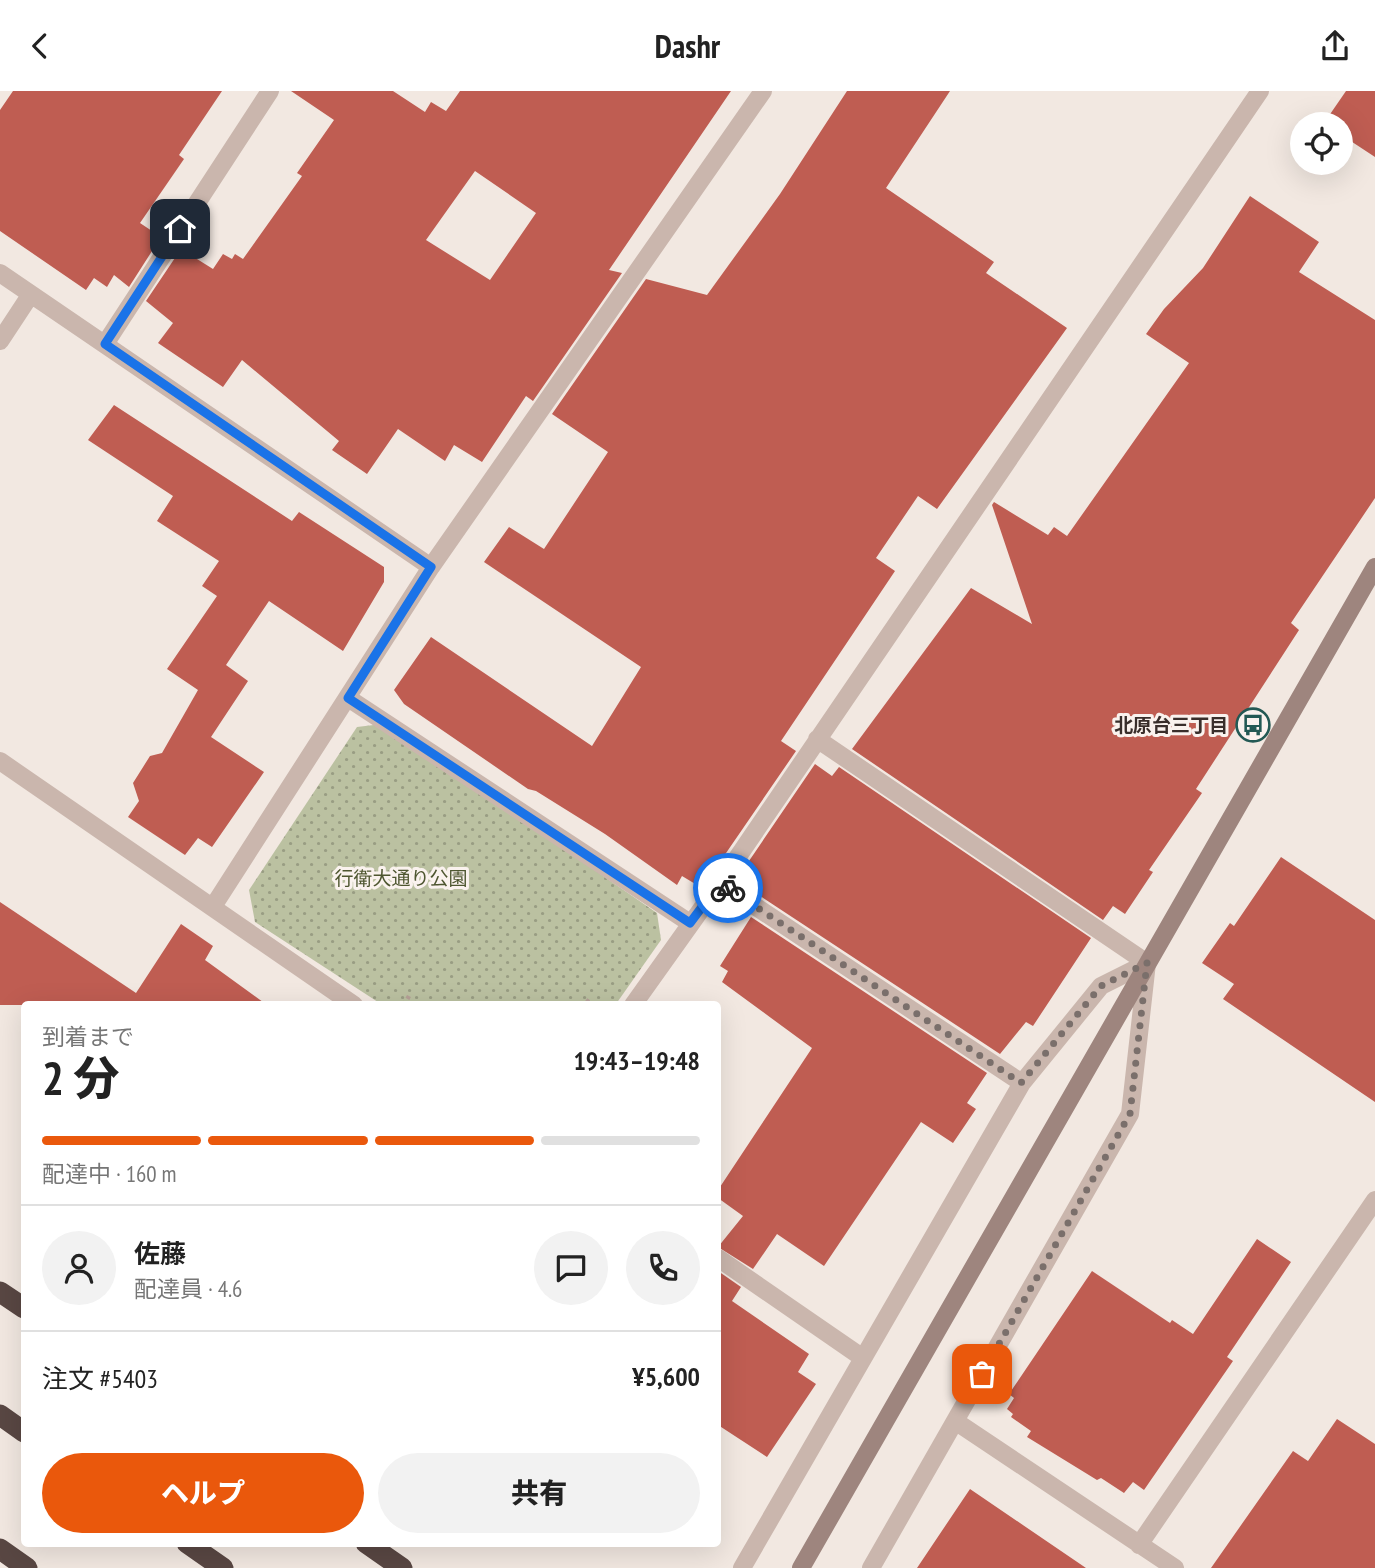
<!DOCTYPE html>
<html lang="ja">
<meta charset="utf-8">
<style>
:root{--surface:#fff;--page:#f2f2f2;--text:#222;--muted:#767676;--line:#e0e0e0;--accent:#ea580c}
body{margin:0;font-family:"PT Sans Narrow","Noto Sans JP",sans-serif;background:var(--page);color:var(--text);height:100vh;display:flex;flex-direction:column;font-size:26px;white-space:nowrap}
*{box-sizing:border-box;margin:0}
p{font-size:23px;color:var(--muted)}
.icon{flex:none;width:38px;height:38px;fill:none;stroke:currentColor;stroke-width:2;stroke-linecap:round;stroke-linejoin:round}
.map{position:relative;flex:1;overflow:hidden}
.panel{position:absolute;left:21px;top:910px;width:700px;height:546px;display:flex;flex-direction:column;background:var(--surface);border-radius:7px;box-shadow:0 7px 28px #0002}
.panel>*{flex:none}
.buttons{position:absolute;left:1290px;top:21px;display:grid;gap:14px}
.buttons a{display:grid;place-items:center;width:63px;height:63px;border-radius:50%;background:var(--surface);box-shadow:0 7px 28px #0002;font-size:35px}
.pin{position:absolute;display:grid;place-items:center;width:60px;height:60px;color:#fff;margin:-30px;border-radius:14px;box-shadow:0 4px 10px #0006}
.courier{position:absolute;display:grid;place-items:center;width:70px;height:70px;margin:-35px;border:5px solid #1a73e8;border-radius:50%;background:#fff;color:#222;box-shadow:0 2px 9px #0007}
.summary em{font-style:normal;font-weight:800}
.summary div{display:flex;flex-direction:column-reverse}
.summary{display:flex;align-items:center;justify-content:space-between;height:119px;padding:0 21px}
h1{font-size:46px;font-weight:800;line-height:52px}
.bar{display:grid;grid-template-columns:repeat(4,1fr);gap:10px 7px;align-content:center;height:84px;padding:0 21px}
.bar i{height:9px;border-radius:5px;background:var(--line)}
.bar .selected{background:var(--accent)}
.bar p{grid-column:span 4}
.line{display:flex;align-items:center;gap:18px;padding:0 21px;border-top:2px solid var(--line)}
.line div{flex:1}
.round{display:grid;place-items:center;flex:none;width:74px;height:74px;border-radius:37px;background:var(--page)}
.primary-button{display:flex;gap:14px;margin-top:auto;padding:14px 21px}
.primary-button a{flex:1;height:80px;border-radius:42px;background:var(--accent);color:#fff;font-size:28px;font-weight:800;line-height:80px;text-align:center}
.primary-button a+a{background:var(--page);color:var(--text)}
header{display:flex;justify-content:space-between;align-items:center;height:91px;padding:0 21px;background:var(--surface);font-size:32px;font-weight:800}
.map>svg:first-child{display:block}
.park{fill:url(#park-dots)}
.building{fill:#bf5d52;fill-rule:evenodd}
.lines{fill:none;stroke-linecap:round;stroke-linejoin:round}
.path{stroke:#b6a097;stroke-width:4.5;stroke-dasharray:3.5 3.5;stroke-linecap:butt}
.street{stroke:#cab6ad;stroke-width:18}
.secondary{stroke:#9e857e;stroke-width:18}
.highway{stroke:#594743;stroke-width:21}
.done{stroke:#7a6f6b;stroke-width:7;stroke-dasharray:0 12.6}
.route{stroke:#1a73e8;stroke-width:9}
.labels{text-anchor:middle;stroke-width:6;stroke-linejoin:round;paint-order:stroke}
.poi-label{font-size:19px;font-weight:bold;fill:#392e2b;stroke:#faf2ee;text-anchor:end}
.park-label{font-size:19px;fill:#4e5630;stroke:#faf2ee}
</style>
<header><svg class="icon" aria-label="back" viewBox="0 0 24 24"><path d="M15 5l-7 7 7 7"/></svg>Dashr<svg class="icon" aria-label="share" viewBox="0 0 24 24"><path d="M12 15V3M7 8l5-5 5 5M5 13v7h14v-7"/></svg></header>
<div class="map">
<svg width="1375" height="1477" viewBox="0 0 1375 1477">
<defs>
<pattern id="park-dots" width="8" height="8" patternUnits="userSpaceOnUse" patternTransform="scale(1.75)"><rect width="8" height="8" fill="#bbc1a1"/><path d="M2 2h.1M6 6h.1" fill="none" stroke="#999d83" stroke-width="1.8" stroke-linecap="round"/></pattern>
</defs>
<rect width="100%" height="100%" fill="#f2e8e1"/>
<path class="park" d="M382,633L657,822L661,849L616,913H381L255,831L249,799L357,636Z"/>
<path class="building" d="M13,0H222L179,64L184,68L140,132L161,146L129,196L114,184L107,196L94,187L86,199L0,140V19Z
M291,0H393L425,21L431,11L446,20L460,0H731L609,179L622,182L533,310L526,305L482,371L454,354L445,370L398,338L367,383L332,359L339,350L242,269L223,296L158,252L173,232L146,210L181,158L213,178L223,163L232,168L235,163L243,168L302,85L297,82L334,29ZM475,80L536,122L490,189L426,149Z
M847,0H950L886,97L994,171L986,182L1067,237L937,418L918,405L876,467L895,480L781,650L796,660L702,797L682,785L677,794L605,743L536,700L528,698L404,613L394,599L431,546L592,655L641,576L484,471L509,436L544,458L608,361L552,323L646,188L707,204L780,103Z
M1346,0H1375V66L1340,43V33L1324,32Z
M1250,105L1319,151L1299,181L1375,229V407L1291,532L1299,539L1196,698L1202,702L1149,779L1153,781L1125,823L1113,815L1103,829L852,658L971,497L1032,533L992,414L994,411L1048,444L1054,436L1067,445L1189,272L1146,243L1164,218L1203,177Z
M114,314L292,430L299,421L384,476V491L343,560L269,510L226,574L248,590L211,646L264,681L212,756L198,747L185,764L128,726L139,710L133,692L150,665L162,662L198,599L167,578L217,505L202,495L219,470L157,430L173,405L88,349Z
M815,673L832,685L839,676L1091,847L1033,935L1026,931L1000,963L736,789Z
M1281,766L1375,829V1011L1223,908L1234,893L1202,872L1230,832L1234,835Z
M0,811L136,902L181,833L213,855L205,869L267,914H0Z
M751,826L987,982L967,1012L976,1018L953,1052L921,1031L824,1175L777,1143L753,1178L718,1156L743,1125L718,1107V1099L812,957L722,891L728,880L720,875Z
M1257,1148L1291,1171L1227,1266L1233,1270L1144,1399L1133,1391L1124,1402L1101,1387L1097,1389L1027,1346L1031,1340L1011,1326L1013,1323L1007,1318L1014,1307L1009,1303L1092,1180L1170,1232L1172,1229L1193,1243Z
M718,1180L741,1196L732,1210L809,1263L798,1281L816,1293L767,1366L718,1334Z
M1337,1328L1375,1353V1477H1211L1293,1360L1308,1370Z
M970,1398L1086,1477H917Z"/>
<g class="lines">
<path class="path" d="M586,909L593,914
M404,914L409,905"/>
<path class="street" d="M0,182L431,476
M0,250L31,203
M105,253L270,0
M348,607L690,832
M817,648L1147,872
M0,670L354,914
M720,792L1022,992
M214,814L431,476L763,0
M1147,872L1130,1023L955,1330L1175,1477
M633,914L720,792L1260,0
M718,1167L863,1267
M1139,1454L1375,1109
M742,1477L1022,992L1101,895L1147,872
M871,1477L955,1330"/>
<path class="secondary" d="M801,1477L1375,476"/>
<path class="highway" d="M0,1201L24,1217
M0,1324L24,1341
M187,1452L223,1477
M366,1452L402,1477
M0,1458L27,1477"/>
</g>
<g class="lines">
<path class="done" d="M728,797L1021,992L1101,895L1147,872L1130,1023L982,1283"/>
<path class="route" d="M180,138L105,253L431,476L348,607L690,832L720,792L728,797"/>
</g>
<defs>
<symbol id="bus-ring" viewBox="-11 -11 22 22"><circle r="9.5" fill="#faf2ee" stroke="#235954" stroke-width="1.5"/><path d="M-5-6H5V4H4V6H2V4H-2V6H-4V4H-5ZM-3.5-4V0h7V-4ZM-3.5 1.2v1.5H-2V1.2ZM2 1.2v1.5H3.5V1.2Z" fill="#235954"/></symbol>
</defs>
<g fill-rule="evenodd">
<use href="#bus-ring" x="1234" y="615" width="38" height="38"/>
</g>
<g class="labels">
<g class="poi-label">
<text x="1228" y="641">北原台三丁目</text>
</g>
<g class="park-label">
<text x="401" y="794">行衛大通り公園</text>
</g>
</g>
</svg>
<div class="buttons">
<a><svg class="icon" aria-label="locate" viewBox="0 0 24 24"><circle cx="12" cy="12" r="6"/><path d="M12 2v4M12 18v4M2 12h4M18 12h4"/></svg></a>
</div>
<div class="pin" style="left:982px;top:1283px;background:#ea580c"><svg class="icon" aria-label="bag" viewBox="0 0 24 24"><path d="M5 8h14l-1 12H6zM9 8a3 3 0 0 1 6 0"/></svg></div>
<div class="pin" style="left:180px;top:138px;background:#1f2937"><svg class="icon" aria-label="home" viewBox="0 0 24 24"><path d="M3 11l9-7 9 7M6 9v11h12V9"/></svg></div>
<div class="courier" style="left:728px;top:797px"><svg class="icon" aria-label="bike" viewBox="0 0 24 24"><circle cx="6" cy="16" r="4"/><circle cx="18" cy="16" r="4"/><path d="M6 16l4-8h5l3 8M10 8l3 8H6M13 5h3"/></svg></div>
<section class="panel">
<div class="summary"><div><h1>2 分</h1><p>到着まで</p></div><em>19:43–19:48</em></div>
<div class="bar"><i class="selected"></i><i class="selected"></i><i class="selected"></i><i></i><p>配達中 · 160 m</p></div>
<div class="line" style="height:126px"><a class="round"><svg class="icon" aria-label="person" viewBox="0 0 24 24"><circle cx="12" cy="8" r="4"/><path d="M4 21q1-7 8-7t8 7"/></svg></a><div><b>佐藤</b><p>配達員 · 4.6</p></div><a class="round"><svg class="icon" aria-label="chat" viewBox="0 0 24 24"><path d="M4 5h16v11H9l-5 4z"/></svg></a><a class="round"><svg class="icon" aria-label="phone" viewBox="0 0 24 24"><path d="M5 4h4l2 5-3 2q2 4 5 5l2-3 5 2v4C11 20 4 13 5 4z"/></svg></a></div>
<div class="line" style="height:91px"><div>注文 #5403</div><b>¥5,600</b></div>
<div class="primary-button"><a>ヘルプ</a><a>共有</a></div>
</section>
</div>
